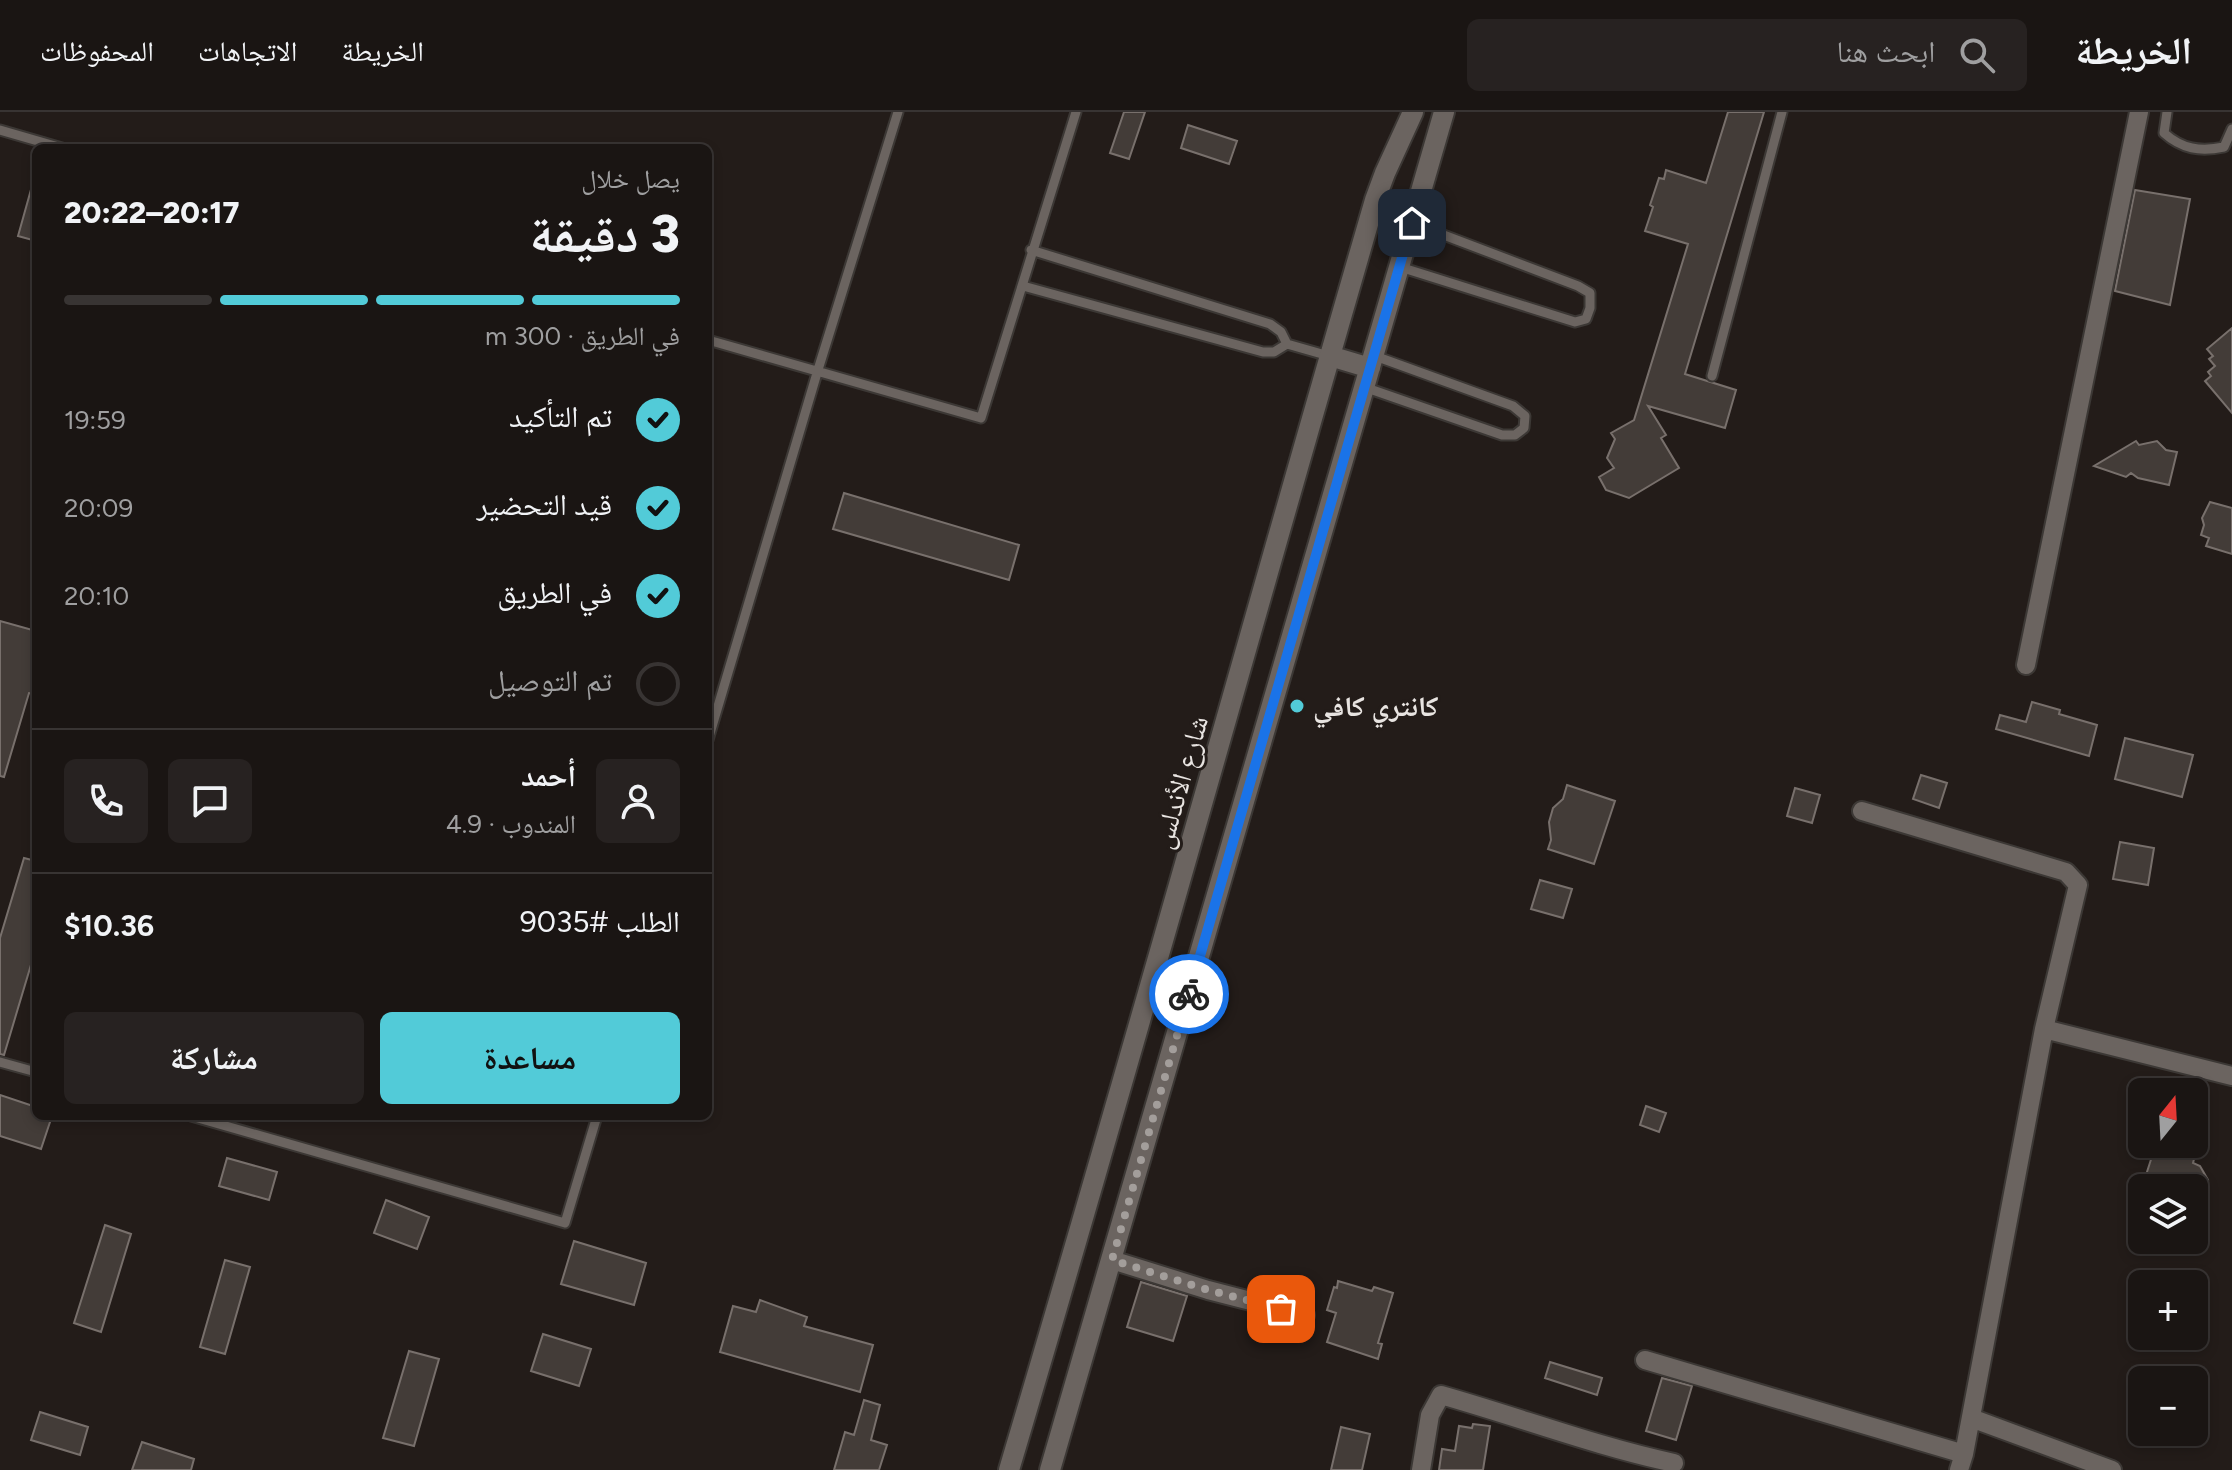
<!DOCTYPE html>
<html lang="ar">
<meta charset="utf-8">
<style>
:root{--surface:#1a1513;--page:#272221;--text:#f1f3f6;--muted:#9f9fa0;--line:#383433;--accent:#52cbd8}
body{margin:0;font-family:Figtree,"Noto Naskh Arabic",sans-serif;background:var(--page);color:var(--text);direction:rtl;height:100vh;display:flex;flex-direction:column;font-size:30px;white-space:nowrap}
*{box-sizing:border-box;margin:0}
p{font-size:26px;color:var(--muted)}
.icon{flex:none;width:44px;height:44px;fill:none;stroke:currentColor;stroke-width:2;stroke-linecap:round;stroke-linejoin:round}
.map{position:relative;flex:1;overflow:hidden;direction:ltr}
.side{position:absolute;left:32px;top:32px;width:680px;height:976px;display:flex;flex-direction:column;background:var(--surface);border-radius:12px;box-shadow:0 4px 12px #0003,0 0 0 2px var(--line);direction:rtl}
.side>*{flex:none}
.needle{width:52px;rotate:18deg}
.buttons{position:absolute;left:2128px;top:966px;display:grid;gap:16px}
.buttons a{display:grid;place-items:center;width:80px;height:80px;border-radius:12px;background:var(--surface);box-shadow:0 4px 12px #0003,0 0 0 2px var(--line);font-size:40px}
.pin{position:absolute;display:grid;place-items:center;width:68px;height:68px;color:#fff;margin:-34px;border-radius:16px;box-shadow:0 4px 12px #0006}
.courier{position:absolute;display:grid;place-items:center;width:80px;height:80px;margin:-40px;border:6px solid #1a73e8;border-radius:50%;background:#fff;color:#222;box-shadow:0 2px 10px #0007}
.headline em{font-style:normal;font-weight:800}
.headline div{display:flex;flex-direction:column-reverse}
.headline{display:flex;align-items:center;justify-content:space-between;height:136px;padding:0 32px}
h1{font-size:52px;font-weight:800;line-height:60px}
.bar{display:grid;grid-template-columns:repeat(4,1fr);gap:12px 8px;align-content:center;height:96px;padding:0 32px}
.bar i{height:10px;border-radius:6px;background:var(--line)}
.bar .on{background:var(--accent)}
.bar p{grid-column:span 4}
.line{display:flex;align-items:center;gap:20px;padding:0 32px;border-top:2px solid var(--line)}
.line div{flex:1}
.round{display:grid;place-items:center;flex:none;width:84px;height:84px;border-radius:12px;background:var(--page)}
ol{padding:0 32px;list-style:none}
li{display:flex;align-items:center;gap:24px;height:88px}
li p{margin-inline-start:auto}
li .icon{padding:8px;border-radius:50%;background:var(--accent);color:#111;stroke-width:4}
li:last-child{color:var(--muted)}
li i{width:44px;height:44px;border:4px solid var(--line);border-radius:50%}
.action{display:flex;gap:16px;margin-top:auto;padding:16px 32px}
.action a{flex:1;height:92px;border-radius:12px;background:var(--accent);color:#111;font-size:32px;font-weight:800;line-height:92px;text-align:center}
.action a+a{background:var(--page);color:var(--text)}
header{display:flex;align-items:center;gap:48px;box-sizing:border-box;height:112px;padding:0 40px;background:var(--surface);border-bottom:2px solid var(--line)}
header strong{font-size:38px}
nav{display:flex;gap:44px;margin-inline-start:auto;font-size:28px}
.search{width:560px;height:72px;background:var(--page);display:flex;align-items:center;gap:20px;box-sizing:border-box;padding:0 28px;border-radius:12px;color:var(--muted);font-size:30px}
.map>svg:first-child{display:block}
.building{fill:#433c38;stroke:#78706c;stroke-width:2}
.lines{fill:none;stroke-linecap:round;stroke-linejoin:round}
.lane-casing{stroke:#3c3835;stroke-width:13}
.street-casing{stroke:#3c3835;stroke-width:22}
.secondary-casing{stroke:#3c3835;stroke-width:24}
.lane{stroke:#6b6460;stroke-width:9}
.street{stroke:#6b6460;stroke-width:18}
.secondary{stroke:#6b6460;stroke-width:20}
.done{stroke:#a39e9b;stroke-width:8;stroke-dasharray:0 14.4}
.route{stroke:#1a73e8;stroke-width:10}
.poi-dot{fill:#52cbd8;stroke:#231c19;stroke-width:3}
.labels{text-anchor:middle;stroke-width:6;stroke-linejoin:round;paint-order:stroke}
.poi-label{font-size:28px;font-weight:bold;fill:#e8e4e1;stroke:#231c19;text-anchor:start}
.street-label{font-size:28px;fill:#e8e4e1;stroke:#231c19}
</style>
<header>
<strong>الخريطة</strong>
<div class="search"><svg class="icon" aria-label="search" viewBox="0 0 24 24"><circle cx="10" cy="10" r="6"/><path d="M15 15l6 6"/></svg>ابحث هنا</div>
<nav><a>الخريطة</a><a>الاتجاهات</a><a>المحفوظات</a></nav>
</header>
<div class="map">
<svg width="2232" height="1358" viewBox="0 0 2232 1358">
<rect width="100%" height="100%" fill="#231c19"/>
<path class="building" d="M1124,0H1145L1129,47L1110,41Z
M1728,0H1764L1685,262L1736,278L1725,316L1648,294L1666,323L1661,326L1679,356L1629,386L1606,378L1599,365L1614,356L1607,346L1615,327L1611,321L1634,308L1688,132L1645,119L1653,95L1650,93L1659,66L1664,67L1666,58L1706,71Z
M1188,13L1237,29L1229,52L1181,36Z
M32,74L36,75V129L18,124Z
M2135,78L2190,87L2170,193L2115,179Z
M2232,216V301L2205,269L2211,264L2208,260L2215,254L2209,247L2213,244L2207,237Z
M2136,329L2139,333L2157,329L2166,338L2177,340L2169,373L2138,366L2131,361L2126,365L2094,354Z
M844,381L1019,433L1009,468L833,417Z
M2210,390L2232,396V442L2206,434L2209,426L2201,423L2204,413L2202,406Z
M0,509L36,519V582L29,581L4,665L0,664Z
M2032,590L2060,598L2059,602L2097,613L2089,644L1996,617L2000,603L2026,610Z
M2125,626L2193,643L2182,685L2115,667Z
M1921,663L1947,671L1939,696L1913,687Z
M1567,673L1615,689L1594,752L1548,737L1551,728L1549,710L1553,696L1563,687Z
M1795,676L1820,683L1812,711L1787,704Z
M2120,730L2154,736L2148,773L2113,767Z
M24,746L36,749V836L4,943L0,942V826Z
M1540,768L1572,777L1563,806L1531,797Z
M0,983L36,995V1004H52L41,1037L0,1024Z
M1646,994L1666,1001L1659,1020L1640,1013Z
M2156,1032H2198L2193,1051L2200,1054L2208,1068L2194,1076H2157L2160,1067L2146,1063Z
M227,1046L277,1060L269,1088L219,1074Z
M386,1088L429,1105L417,1137L374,1121Z
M105,1113L131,1122L101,1220L74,1211Z
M574,1129L646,1151L634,1193L561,1172Z
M225,1148L250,1155L225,1242L200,1235Z
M1338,1169L1372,1179L1374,1175L1393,1181L1378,1231L1382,1232L1378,1247L1327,1230L1336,1201L1327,1198L1334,1175L1337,1176Z
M1141,1170L1187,1184L1173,1229L1127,1215Z
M760,1188L807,1205L804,1214L873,1233L860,1280L720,1240L733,1194L756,1200Z
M543,1222L591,1237L579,1274L531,1259Z
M409,1239L439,1247L414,1334L383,1326Z
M1550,1250L1602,1266L1597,1283L1545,1266Z
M1662,1266L1692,1274L1676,1328L1646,1319Z
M864,1288L880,1293L871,1328L887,1333L879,1358H834L845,1320L854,1323Z
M40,1300L88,1315L80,1343L31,1328Z
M1473,1312L1490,1314L1483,1358H1439L1442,1337L1455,1339L1459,1314L1472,1316Z
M1341,1315L1370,1322L1362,1358H1331Z
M142,1330L194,1347L191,1358H132Z"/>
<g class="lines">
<defs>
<path id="lane" d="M2167,0L2164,21C2182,37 2200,40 2224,35L2232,17
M0,18L62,36
M1031,138L1270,212L1281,220L1287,232L1329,244
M1400,155L1575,210L1586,207L1590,196V181L1578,174L1412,111
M1023,174L1263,240H1274L1287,232
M708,228L981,306L1076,0
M1712,264L1782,0
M1364,275L1502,323H1515L1524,316L1525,304L1513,294L1375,244
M708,628L817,261L898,0
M0,950L36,960
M191,1004L565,1111L597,1004"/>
<path id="street" d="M2026,553L2139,0
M1862,699L2066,760L2078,773L2044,917L1964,1342L1959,1358
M2044,917L2232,964
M1112,1148L1208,1178L1305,1203
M1645,1248L1964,1342
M1971,1306L2112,1358
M1421,1358L1430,1303L1441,1283C1519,1305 1595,1334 1674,1351"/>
<path id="secondary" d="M1330,244L1370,256
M1009,1358C1135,936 1252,511 1375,88L1385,61L1413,0
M1050,1358L1444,0"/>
</defs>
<use href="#lane" class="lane-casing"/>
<use href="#street" class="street-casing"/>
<use href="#secondary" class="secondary-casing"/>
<use href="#lane" class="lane"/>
<use href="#street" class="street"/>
<use href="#secondary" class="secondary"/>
</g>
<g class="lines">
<path class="done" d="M1189,882L1112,1148L1208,1178L1281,1197"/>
<path class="route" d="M1189,882L1412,111"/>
</g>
<circle class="poi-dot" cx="1297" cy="594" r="8"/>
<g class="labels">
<g class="poi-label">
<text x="1313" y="604">كانتري كافي</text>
</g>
<g class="street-label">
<text transform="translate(1180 670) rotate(-74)" y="10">شارع الأندلس</text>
</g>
</g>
</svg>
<div class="buttons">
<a><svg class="needle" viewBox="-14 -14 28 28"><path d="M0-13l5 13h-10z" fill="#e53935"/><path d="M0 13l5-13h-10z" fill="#9f9fa0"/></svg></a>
<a><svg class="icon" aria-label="layers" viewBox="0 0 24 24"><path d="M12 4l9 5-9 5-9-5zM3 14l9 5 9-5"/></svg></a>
<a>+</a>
<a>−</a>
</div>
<div class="pin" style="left:1281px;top:1197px;background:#ea580c"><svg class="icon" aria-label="bag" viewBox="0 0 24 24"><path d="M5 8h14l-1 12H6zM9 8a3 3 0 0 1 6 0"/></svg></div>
<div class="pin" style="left:1412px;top:111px;background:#1f2937"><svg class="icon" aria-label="home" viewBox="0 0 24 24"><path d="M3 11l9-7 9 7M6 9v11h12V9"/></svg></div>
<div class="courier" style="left:1189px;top:882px"><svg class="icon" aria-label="bike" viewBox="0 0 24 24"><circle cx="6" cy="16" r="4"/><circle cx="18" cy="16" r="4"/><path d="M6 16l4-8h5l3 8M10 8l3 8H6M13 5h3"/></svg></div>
<section class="side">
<div class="headline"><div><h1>3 دقيقة</h1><p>يصل خلال</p></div><em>20:17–20:22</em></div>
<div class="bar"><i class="on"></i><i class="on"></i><i class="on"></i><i></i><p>في الطريق · 300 m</p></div>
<ol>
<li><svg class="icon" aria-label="check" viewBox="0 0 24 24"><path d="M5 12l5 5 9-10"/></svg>تم التأكيد<p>19:59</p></li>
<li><svg class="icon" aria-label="check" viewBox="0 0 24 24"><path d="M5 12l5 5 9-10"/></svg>قيد التحضير<p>20:09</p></li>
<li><svg class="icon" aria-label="check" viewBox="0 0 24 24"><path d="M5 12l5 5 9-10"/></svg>في الطريق<p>20:10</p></li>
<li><i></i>تم التوصيل</li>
</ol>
<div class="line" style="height:144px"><a class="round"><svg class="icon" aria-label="person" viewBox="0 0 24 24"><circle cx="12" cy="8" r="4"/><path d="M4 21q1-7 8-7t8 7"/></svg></a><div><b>أحمد</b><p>المندوب · 4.9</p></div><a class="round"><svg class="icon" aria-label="chat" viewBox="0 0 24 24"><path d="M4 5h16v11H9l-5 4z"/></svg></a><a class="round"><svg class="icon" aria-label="phone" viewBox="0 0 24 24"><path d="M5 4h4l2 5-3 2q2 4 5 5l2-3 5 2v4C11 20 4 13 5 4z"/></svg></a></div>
<div class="line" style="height:104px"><div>الطلب #9035</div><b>$10.36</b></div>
<div class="action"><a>مساعدة</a><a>مشاركة</a></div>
</section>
</div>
